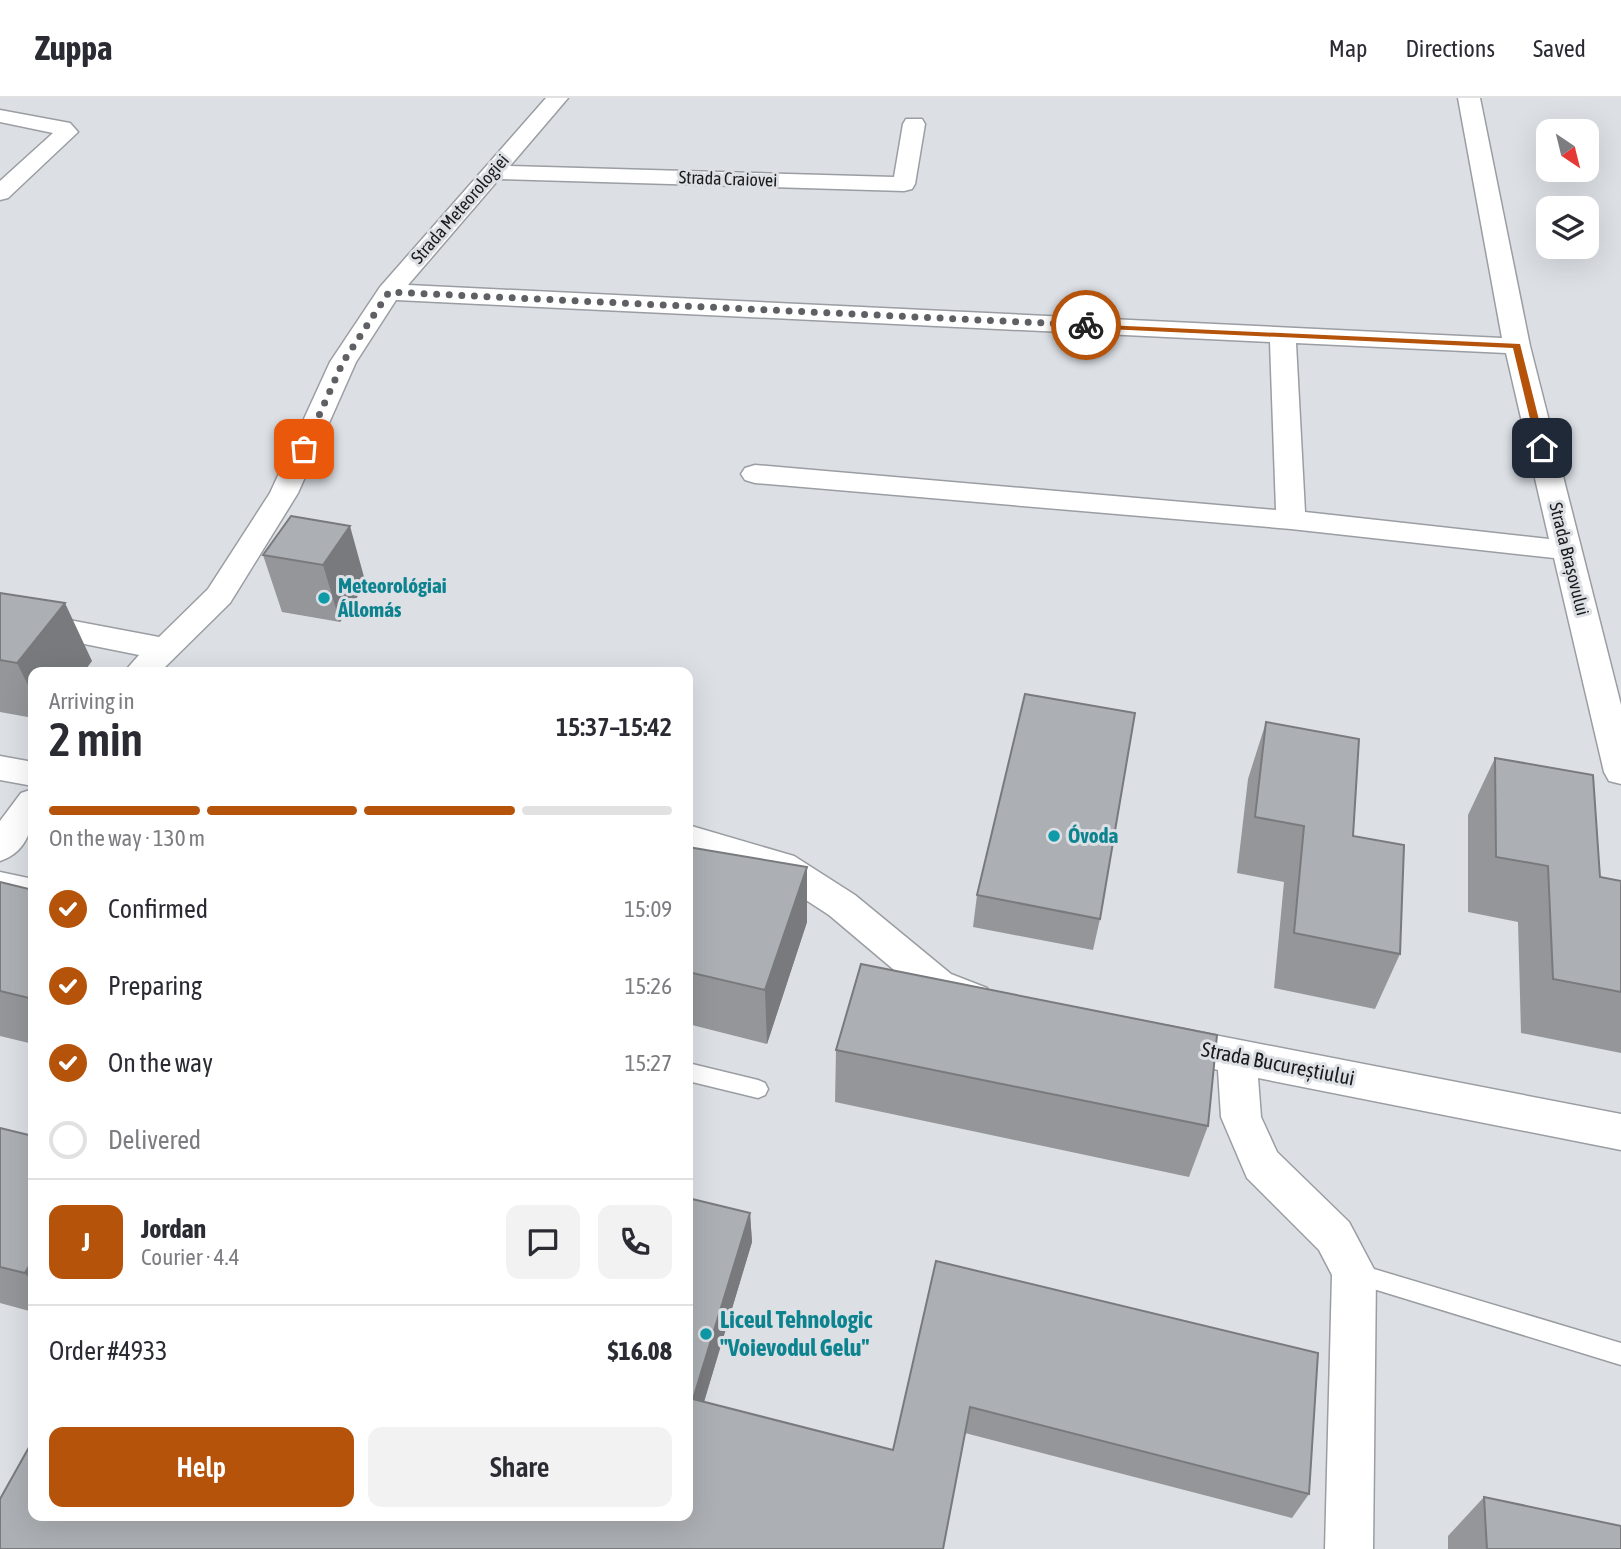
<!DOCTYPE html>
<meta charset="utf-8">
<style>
:root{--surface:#fff;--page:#f2f2f3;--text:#2b2b33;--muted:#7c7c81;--line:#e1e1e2;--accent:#b45309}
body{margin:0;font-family:"Asap Condensed",sans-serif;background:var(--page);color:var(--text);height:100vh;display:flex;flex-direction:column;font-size:26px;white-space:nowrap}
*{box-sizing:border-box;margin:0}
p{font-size:23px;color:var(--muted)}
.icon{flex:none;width:38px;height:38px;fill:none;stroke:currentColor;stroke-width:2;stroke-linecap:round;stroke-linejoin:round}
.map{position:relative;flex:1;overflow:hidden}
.panel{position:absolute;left:28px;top:569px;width:665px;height:854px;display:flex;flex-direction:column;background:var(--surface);border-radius:14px;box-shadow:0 7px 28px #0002}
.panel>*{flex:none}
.needle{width:46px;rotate:145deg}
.controls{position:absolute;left:1536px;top:21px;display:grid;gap:14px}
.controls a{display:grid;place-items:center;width:63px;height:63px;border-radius:14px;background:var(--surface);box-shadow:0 7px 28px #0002;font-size:35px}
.pin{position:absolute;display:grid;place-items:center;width:60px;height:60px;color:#fff;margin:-30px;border-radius:14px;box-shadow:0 4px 10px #0006}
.courier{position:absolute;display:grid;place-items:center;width:70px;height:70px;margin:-35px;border:5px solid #b45309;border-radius:50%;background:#fff;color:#222;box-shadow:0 2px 9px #0007}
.head em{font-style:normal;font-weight:600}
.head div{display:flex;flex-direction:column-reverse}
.head{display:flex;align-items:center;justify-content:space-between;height:119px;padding:0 21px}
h1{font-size:46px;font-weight:600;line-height:52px}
.bar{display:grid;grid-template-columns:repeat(4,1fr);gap:10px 7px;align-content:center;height:84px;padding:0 21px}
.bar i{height:9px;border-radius:5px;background:var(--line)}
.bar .active{background:var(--accent)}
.bar p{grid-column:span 4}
.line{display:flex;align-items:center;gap:18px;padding:0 21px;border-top:2px solid var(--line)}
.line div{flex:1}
.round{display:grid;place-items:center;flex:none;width:74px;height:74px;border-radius:14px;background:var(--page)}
ol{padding:0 21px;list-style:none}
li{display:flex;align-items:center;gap:21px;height:77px}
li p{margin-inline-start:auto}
li .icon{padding:7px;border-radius:50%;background:var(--accent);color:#fff;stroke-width:4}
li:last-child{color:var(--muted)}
li i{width:38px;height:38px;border:4px solid var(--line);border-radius:50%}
.action{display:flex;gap:14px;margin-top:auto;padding:14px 21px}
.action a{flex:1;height:80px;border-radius:14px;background:var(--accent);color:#fff;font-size:28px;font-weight:600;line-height:80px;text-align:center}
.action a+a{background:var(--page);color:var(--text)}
header{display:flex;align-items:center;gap:42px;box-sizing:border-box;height:98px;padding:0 35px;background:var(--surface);border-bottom:2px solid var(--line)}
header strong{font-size:33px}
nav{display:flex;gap:38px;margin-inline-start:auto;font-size:24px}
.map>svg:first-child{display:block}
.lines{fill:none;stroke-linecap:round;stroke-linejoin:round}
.lane-casing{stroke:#9a9da2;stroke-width:3}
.street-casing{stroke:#9a9da2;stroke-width:3}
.lane{fill:#fff;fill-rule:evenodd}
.street{fill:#fff;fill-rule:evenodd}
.wall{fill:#94969a}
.shaded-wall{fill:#787a7d}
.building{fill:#acafb3;stroke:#787a7d;stroke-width:2}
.route{fill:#b45309}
.done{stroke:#5e6063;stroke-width:7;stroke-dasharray:0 12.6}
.culture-dot{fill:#0f9aa8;stroke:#dce0e5;stroke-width:2.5}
.labels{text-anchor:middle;stroke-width:6;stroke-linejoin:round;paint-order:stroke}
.far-street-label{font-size:18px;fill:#1a1b1d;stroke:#dce0e5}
.culture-label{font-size:21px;font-weight:bold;fill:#0d838f;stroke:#dce0e5;text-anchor:start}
.street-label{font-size:21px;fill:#1a1b1d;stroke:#dce0e5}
.near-culture-label{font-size:24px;font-weight:bold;fill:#0d838f;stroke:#dce0e5;text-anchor:start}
</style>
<header>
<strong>Zuppa</strong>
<nav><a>Map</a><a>Directions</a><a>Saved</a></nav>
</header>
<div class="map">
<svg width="1621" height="1451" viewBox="0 0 1621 1451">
<rect width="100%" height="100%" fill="#dce0e5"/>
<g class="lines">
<defs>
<path id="lane" d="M0,774L33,781V795L0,788Z
M688,965L758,982L765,985L768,991L765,997L758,1000L688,983Z
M1354,1165L1621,1245V1267L1354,1185L1346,1182L1343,1175L1346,1168Z"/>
<path id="street" d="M546,0H568L510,68L894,79L903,26L906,21H922L925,26L915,86L912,91L904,93L499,81L408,187L1502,240L1458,0H1480L1530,248L1621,607V686L1609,683L1604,674L1554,460L1291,431L755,385L745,382L741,376L745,370L755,367L1276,412L1270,244L396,202L356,264L298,395L230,505L160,574H124L139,557L0,529V509L159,539L208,491L270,395L330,264L380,189ZM1296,245L1506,255L1549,441L1305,414Z
M0,12L70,25L78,34L8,100L0,102V83L53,35L0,24Z
M0,658L33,664V688L0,682Z
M33,691C34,720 33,752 0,763V723L21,695Z
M688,727L794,758L855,797L951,876L987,890L992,901L987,912L973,917L925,898L829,817L769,778L688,753Z
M1168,928L1621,1016V1052L1258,980L1261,1019L1277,1054L1349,1124L1376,1175L1373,1451H1325L1332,1177L1319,1152L1247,1080L1221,1019L1218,972L1154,957L1148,945L1154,933Z"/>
</defs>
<use href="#lane" class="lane-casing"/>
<use href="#street" class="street-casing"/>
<use href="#lane" class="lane"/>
<use href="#street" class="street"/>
</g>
<path class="wall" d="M291,418L366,486L340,524L282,514L263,457Z
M0,495L92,563L33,574V620L0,614Z
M1266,624L1400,856L1375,911L1274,890L1284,784L1237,775L1248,681Z
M1495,660L1600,779L1621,783V955L1521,935L1518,824L1468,814V717Z
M688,749L807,824L767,946L688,926Z
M0,784L33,792V946L0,938Z
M977,797L1100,821L1093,852L973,829Z
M836,952L1208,1028L1189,1079L835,1004Z
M0,1030L33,1038V1214L0,1205Z
M688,1100L750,1115L752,1144L704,1304L893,1352L936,1163L1309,1396L1292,1420L965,1335L943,1451H0Z
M1484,1399L1621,1451H1448V1438Z"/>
<path class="shaded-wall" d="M350,428L366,486L340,524L323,467Z
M65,505L92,563L84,574H33V597L17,565Z
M807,769V824L767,946L765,892Z
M750,1115L752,1144L697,1327L693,1301Z
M33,1161V1186L25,1175Z"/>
<path class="building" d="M291,418L350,428L323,467L263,457Z
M0,495L65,505L17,565L0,562Z
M1025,596L1135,615L1100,821L977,797Z
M1266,624L1359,641L1353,738L1404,747L1400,856L1294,835L1304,728L1255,719Z
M1495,660L1593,677L1600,779L1621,783V894L1553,881L1548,768L1496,759Z
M688,749L807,769L765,892L688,874Z
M0,784L33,792V901L0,893Z
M861,866L1217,937L1208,1028L836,952Z
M0,1030L33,1038V1161L25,1175L0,1169Z
M688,1100L750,1115L693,1301L893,1352L936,1163L1318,1255L1309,1396L970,1309L943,1451H0V1401L33,1342V1418H688Z
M1484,1399L1621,1428V1451H1487Z"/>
<path class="route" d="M1083,226L1520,246L1546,350L1542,353L1537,350L1513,250L1086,230Z"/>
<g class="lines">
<path class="done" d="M304,351L343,264L389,194L1086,227"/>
</g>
<g class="culture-dot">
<circle cx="324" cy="500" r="7"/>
<circle cx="1054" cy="738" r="7"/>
<circle cx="706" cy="1236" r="7"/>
</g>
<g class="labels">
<g class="far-street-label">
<text transform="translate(728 81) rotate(2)" y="6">Strada Craiovei</text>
<text transform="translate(460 111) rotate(-49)" y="6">Strada Meteorologiei</text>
<text transform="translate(1569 461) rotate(76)" y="6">Strada Brașovului</text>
</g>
<g class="culture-label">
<text x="338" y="495">Meteorológiai<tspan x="338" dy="24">Állomás</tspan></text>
<text x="1068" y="745">Óvoda</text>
</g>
<g class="street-label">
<text transform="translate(1278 966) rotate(11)" y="7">Strada Bucureștiului</text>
</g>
<g class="near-culture-label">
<text x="720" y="1230">Liceul Tehnologic<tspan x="720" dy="28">"Voievodul Gelu"</tspan></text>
</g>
</g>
</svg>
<div class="controls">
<a><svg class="needle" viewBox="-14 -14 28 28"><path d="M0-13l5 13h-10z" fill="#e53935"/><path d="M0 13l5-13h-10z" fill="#7c7c81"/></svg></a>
<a><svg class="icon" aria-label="layers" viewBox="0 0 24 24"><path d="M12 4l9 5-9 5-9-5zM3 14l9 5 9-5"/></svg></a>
</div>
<div class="pin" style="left:304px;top:351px;background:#ea580c"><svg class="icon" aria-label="bag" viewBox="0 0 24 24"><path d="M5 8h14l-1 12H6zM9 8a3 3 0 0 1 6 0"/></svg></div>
<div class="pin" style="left:1542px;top:350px;background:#1f2937"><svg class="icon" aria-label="home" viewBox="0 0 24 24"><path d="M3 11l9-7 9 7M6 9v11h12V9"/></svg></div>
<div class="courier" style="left:1086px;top:227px"><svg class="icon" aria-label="bike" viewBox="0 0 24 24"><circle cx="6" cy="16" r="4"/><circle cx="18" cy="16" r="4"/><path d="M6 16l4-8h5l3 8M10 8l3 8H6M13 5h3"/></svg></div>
<section class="panel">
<div class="head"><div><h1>2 min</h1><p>Arriving in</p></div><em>15:37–15:42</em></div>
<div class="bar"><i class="active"></i><i class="active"></i><i class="active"></i><i></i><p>On the way · 130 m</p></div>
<ol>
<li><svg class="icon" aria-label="check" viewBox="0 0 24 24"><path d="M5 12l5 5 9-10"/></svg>Confirmed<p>15:09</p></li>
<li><svg class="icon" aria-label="check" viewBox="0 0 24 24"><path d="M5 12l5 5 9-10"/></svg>Preparing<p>15:26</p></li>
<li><svg class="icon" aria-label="check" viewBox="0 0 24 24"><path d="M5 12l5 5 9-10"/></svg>On the way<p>15:27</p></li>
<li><i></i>Delivered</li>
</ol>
<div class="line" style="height:126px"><b class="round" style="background:var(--accent);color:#fff">J</b><div><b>Jordan</b><p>Courier · 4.4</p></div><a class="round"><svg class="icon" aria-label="chat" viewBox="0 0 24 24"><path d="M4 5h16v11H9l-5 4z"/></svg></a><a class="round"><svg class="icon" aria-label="phone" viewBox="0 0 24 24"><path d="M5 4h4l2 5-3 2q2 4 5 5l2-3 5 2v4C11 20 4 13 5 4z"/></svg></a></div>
<div class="line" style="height:91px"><div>Order #4933</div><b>$16.08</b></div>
<div class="action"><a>Help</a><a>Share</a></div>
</section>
</div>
